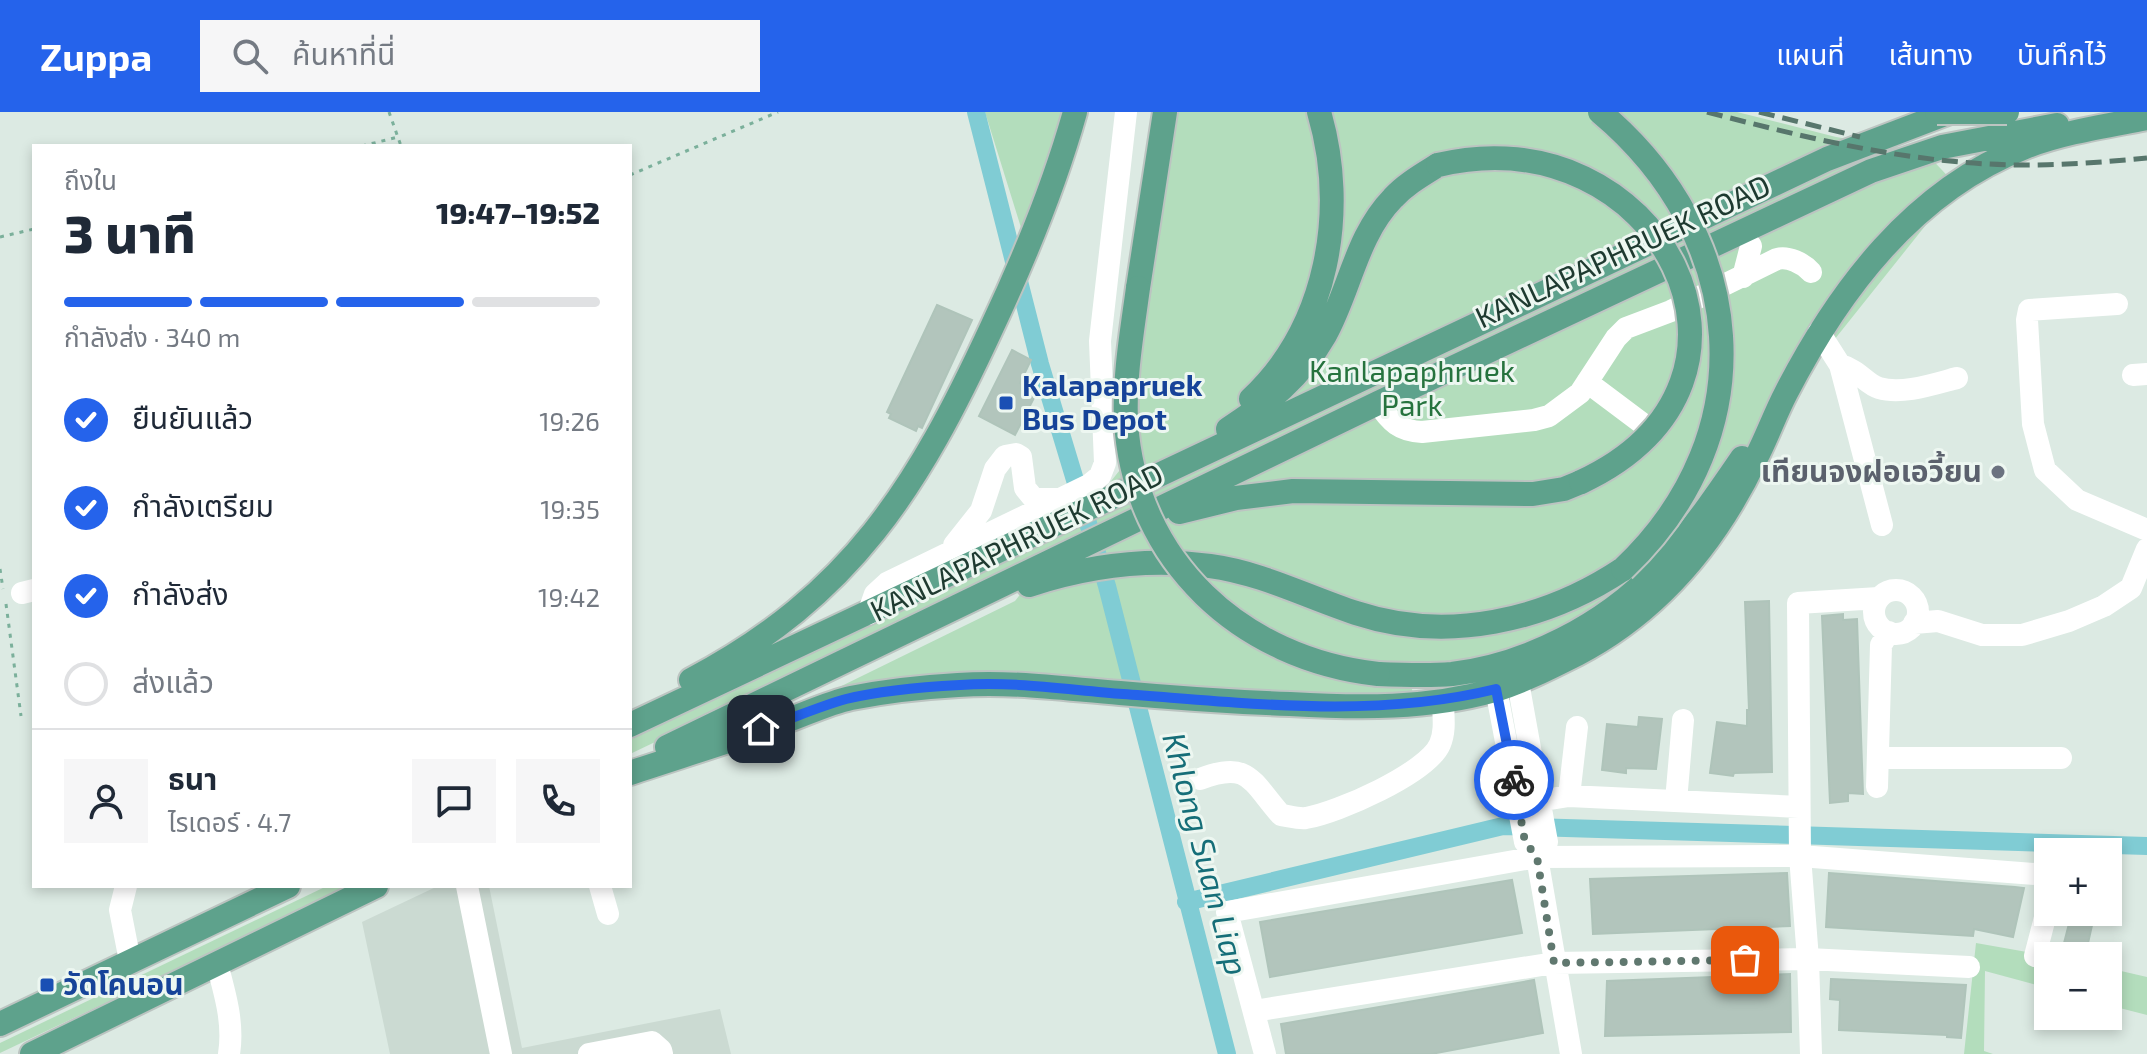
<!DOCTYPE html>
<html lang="th">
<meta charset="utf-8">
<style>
:root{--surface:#fff;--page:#f6f6f7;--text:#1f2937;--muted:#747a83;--line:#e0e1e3;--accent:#2563eb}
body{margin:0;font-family:"Exo 2","Noto Sans Thai",sans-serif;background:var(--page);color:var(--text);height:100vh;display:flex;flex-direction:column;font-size:30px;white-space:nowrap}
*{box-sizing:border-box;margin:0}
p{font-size:26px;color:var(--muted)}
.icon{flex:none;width:44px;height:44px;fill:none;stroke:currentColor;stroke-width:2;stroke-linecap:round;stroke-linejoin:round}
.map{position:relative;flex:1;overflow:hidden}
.details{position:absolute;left:32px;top:32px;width:600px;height:744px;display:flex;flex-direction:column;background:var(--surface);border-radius:0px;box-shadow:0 4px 12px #0003}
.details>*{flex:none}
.buttons{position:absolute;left:2034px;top:726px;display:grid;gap:16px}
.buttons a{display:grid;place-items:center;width:88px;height:88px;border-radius:0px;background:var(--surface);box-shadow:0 4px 12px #0003;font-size:40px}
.pin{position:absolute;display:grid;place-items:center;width:68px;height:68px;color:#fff;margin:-34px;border-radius:16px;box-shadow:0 4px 12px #0006}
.courier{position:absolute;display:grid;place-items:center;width:80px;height:80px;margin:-40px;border:6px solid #2563eb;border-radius:50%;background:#fff;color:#222;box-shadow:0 2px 10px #0007}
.head em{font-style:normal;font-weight:800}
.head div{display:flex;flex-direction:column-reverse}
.head{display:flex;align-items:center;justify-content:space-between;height:136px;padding:0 32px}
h1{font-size:52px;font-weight:800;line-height:60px}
.bar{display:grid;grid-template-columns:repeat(4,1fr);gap:12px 8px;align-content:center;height:96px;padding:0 32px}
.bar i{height:10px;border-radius:6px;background:var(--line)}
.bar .on{background:var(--accent)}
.bar p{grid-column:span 4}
.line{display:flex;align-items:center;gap:20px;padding:0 32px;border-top:2px solid var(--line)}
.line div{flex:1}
.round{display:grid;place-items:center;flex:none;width:84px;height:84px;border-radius:0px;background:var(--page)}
ol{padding:0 32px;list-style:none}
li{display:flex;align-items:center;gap:24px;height:88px}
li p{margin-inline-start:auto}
li .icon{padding:8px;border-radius:50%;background:var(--accent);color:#fff;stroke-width:4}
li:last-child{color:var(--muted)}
li i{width:44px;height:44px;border:4px solid var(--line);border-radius:50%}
header{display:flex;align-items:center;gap:48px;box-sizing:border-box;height:112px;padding:0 40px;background:var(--accent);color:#fff}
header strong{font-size:38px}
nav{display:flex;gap:44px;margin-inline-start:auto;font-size:28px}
.search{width:560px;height:72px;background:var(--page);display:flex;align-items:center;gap:20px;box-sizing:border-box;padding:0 28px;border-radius:0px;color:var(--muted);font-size:30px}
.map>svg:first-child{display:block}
.built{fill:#cbdad2}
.green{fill:#b3ddbc}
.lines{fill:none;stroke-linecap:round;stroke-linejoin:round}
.canal{stroke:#80ccd4;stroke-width:18}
.building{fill:#b2c5bc;stroke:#afc4ba;stroke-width:2}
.major-casing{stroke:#bcc4c1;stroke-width:28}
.path{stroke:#7bb09b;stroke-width:3;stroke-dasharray:4 6;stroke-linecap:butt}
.minor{stroke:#fff;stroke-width:22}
.major{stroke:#5ea28c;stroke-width:24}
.rail{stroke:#57766c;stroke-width:5;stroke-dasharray:16 8;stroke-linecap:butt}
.major-bridge-casing{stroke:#bcc4c1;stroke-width:28;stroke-linecap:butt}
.major-bridge{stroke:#5ea28c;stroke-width:24}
.done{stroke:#60786f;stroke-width:8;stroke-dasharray:0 14.4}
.route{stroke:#2563eb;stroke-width:10}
.transit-dot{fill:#1a4fb4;stroke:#edf7f1;stroke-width:3}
.worship-dot{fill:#6b7280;stroke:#edf7f1;stroke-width:3}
.labels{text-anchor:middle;stroke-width:6;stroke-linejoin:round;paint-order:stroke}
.street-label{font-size:30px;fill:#1e3a30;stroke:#edf7f1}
.park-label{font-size:30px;fill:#26733e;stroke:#edf7f1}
.transit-label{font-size:30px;font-weight:bold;fill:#164399;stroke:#edf7f1;text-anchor:start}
.worship-label{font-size:30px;font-weight:bold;fill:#5b616d;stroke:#edf7f1;text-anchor:end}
.water-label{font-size:32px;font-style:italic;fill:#156e78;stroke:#edf7f1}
</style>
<header>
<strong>Zuppa</strong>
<div class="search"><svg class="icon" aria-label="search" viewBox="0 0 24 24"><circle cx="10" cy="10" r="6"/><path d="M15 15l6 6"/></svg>ค้นหาที่นี่</div>
<nav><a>แผนที่</a><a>เส้นทาง</a><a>บันทึกไว้</a></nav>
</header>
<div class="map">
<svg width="2147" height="942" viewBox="0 0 2147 942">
<rect width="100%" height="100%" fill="#dceae3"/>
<path class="built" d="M438,774H489L522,936L720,897L731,942H390L362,810Z"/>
<path class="green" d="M985,0H1063L1023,122Z
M1161,0H1737L1836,25L1925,40L1957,74L1632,481L1477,552L1407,563L1417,592L1066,580L817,586L1015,489L1053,440L630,642V628L1073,417L1131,344Z
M327,774H352L0,941V931Z
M1976,831L2050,844L2048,876L1985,859L1984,939L1993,942H1964Z
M2108,856L2147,865V903L2108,893Z"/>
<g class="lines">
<path class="canal" d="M976,0L1040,252L1107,474L1227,942
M1186,790L1503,714L2147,734"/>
</g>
<path class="building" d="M937,193L972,208L922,316L918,314L916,319L889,306L891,302L887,300Z
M1012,238L1031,248L1020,271L1037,280L1015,323L979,304Z
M1769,489L1772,660L1734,661L1733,664L1710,661L1717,610L1747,614V598H1749L1745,490Z
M1843,502V508L1857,507L1863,682L1848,681V689L1830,691L1822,504Z
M1639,605L1662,607L1656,657L1626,656V661L1602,658L1607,612L1638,615Z
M1787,761L1790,814L1593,822L1590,767Z
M1829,761L2015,775L2024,776L2013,825L1974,817L1973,824L1826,815Z
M1512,768L1522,821L1270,865L1260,810Z
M2072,800H2095L2086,840L2063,835Z
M1790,862L1791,920L1605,924L1607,869Z
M1831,867L1966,873L1961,926L1947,925V923L1839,918L1840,888L1830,887Z
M1534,868L1543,921L1431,942H1286L1281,912Z"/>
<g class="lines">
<defs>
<path id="major" d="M1138,176L1165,0
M1251,287C1328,215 1348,99 1319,0
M1228,317C1267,292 1301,265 1325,223C1350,178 1356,124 1393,86C1406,72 1422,63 1438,53
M1179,400L1236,386L1293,379L1533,382L1564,377L1581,370
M1029,473C1087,454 1150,446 1210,454C1262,461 1307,485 1356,501C1447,531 1545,509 1623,457
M1378,562C1403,563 1428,564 1452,562C1527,553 1604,513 1657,458C1688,425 1716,384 1742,346
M691,568C852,483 918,375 992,215C1025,145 1054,75 1075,0
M630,613L1827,47L1950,0
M667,635L1378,291L1871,59L1942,35L2057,13
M630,661C681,644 733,628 783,610C806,602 828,591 851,586C886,579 923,575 958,573C1012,569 1067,577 1120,581C1176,586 1233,590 1290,592C1359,596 1428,597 1495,578C1524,569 1551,555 1577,542C1659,499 1717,428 1756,346C1767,325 1775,302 1786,281C1839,178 1913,79 2025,35C2064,20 2106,14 2147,6
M0,912L288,774
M32,942L376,774"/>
</defs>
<use href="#major" class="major-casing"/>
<path class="path" d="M389,0L401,34
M362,34L398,25
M630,63L778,0
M0,125L34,117
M0,457L3,477
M6,492L21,604"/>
<path class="minor" d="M1743,165L1751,134
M2117,192L2029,198L2027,208L2033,312L2045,358L2077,388L2147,418
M1819,220L1840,253C1859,258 1867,273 1879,276C1902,283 1934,272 1957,266
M1840,253L1882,413
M2133,263L2147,262
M1587,270L1643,312
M1378,291C1390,310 1400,319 1422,320L1534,308L1549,304L1580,281L1616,226L1626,216L1671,199L1777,147C1788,144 1803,151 1811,160
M954,433L981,399L995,357L1005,344L1016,342L1021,345L1025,376L1034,387H1059
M1874 500a22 22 0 1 1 44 0a22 22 0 1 1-44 0Z
M22,481L34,478
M868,502L875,482L887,471L1089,373L1100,364L1105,351L1100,229L1126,0
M1914,511L1938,509L1982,523H2022L2069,509L2104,494L2131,476L2147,437
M1518,570L1547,730L1537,745
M1496,577L1525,730L1537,745L1571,942
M1878,646H2061
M1200,667C1249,648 1251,669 1281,703C1289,704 1298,707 1306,706C1337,701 1428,661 1440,632C1446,618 1443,603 1443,589
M1877,675L1881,533L1889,520
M1569,684L1577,615
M1676,689L1683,608
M1518,692L1569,684L1799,695
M126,774L120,798L130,849
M467,774L501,942
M600,774L608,802
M2035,844L2048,794
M217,852C225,882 234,911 229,942
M1254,899L1554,851L1808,847L1969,855
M589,942L652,930L661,938L662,942
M1265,942L1227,800L1537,745L1800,744L2048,763
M1811,942L1808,847L1800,744L1798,491L1879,486"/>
<use href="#major" class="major"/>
<path class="rail" d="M1707,0C1799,24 1892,47 1988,52C2041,55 2095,51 2147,46
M1759,0L1860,25"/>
<defs>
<path id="major-bridge" d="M1600,0C1748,124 1767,321 1623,457
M1937,0H2007
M1438,53C1658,0 1799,269 1581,370
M1138,176C1132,220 1124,265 1126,310C1135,450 1242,547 1378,562"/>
</defs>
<use href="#major-bridge" class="major-bridge-casing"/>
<use href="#major-bridge" class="major-bridge"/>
</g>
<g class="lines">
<path class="done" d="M1514,668L1525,730L1537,745L1554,851L1745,848"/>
<path class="route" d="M761,617C789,608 817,595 846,587C883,578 923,575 960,573C1014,569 1069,578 1123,582C1247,591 1374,607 1496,577L1514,668"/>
</g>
<g class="transit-dot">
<rect x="998" y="283" width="16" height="16" rx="4"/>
<rect x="39" y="865" width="16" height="16" rx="4"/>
</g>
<circle class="worship-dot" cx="1998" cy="360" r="8"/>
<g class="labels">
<g class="street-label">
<text transform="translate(1623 140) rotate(-25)" y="10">KANLAPAPHRUEK ROAD</text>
<text transform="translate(1017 431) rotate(-26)" y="10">KANLAPAPHRUEK ROAD</text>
</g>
<g class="park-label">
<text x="1412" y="270">Kanlapaphruek<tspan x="1412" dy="34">Park</tspan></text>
</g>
<g class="transit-label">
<text x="1022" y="284">Kalapapruek<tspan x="1022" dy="34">Bus Depot</tspan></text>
<text x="63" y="883">วัดโคนอน</text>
</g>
<g class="worship-label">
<text x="1982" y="370">เทียนจงฝอเอวี้ยน</text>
</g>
<g class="water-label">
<text transform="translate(1205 742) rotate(75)" y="11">Khlong Suan Liap</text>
</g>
</g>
</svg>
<div class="buttons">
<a>+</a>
<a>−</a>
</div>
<div class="pin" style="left:1745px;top:848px;background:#ea580c"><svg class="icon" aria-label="bag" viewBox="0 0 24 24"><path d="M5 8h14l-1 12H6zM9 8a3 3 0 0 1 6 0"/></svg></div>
<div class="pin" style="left:761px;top:617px;background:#1f2937"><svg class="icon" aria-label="home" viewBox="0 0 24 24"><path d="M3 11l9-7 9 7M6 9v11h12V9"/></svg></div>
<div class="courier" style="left:1514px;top:668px"><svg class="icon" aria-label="bike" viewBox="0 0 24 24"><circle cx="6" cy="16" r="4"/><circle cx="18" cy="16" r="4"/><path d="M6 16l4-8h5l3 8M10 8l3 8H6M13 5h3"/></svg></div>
<section class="details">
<div class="head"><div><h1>3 นาที</h1><p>ถึงใน</p></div><em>19:47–19:52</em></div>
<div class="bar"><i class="on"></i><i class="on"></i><i class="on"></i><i></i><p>กำลังส่ง · 340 m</p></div>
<ol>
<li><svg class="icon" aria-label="check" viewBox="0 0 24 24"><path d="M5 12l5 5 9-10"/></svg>ยืนยันแล้ว<p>19:26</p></li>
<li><svg class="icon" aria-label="check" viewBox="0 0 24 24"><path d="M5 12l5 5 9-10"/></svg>กำลังเตรียม<p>19:35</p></li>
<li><svg class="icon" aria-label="check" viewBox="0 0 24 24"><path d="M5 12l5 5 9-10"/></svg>กำลังส่ง<p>19:42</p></li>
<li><i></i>ส่งแล้ว</li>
</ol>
<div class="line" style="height:144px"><a class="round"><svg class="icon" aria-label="person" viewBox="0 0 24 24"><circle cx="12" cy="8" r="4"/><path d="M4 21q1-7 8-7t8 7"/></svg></a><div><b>ธนา</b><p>ไรเดอร์ · 4.7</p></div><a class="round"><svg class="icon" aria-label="chat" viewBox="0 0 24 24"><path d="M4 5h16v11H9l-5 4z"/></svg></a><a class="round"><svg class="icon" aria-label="phone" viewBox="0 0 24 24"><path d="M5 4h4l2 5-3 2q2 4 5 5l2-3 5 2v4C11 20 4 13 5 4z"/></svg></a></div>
</section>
</div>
